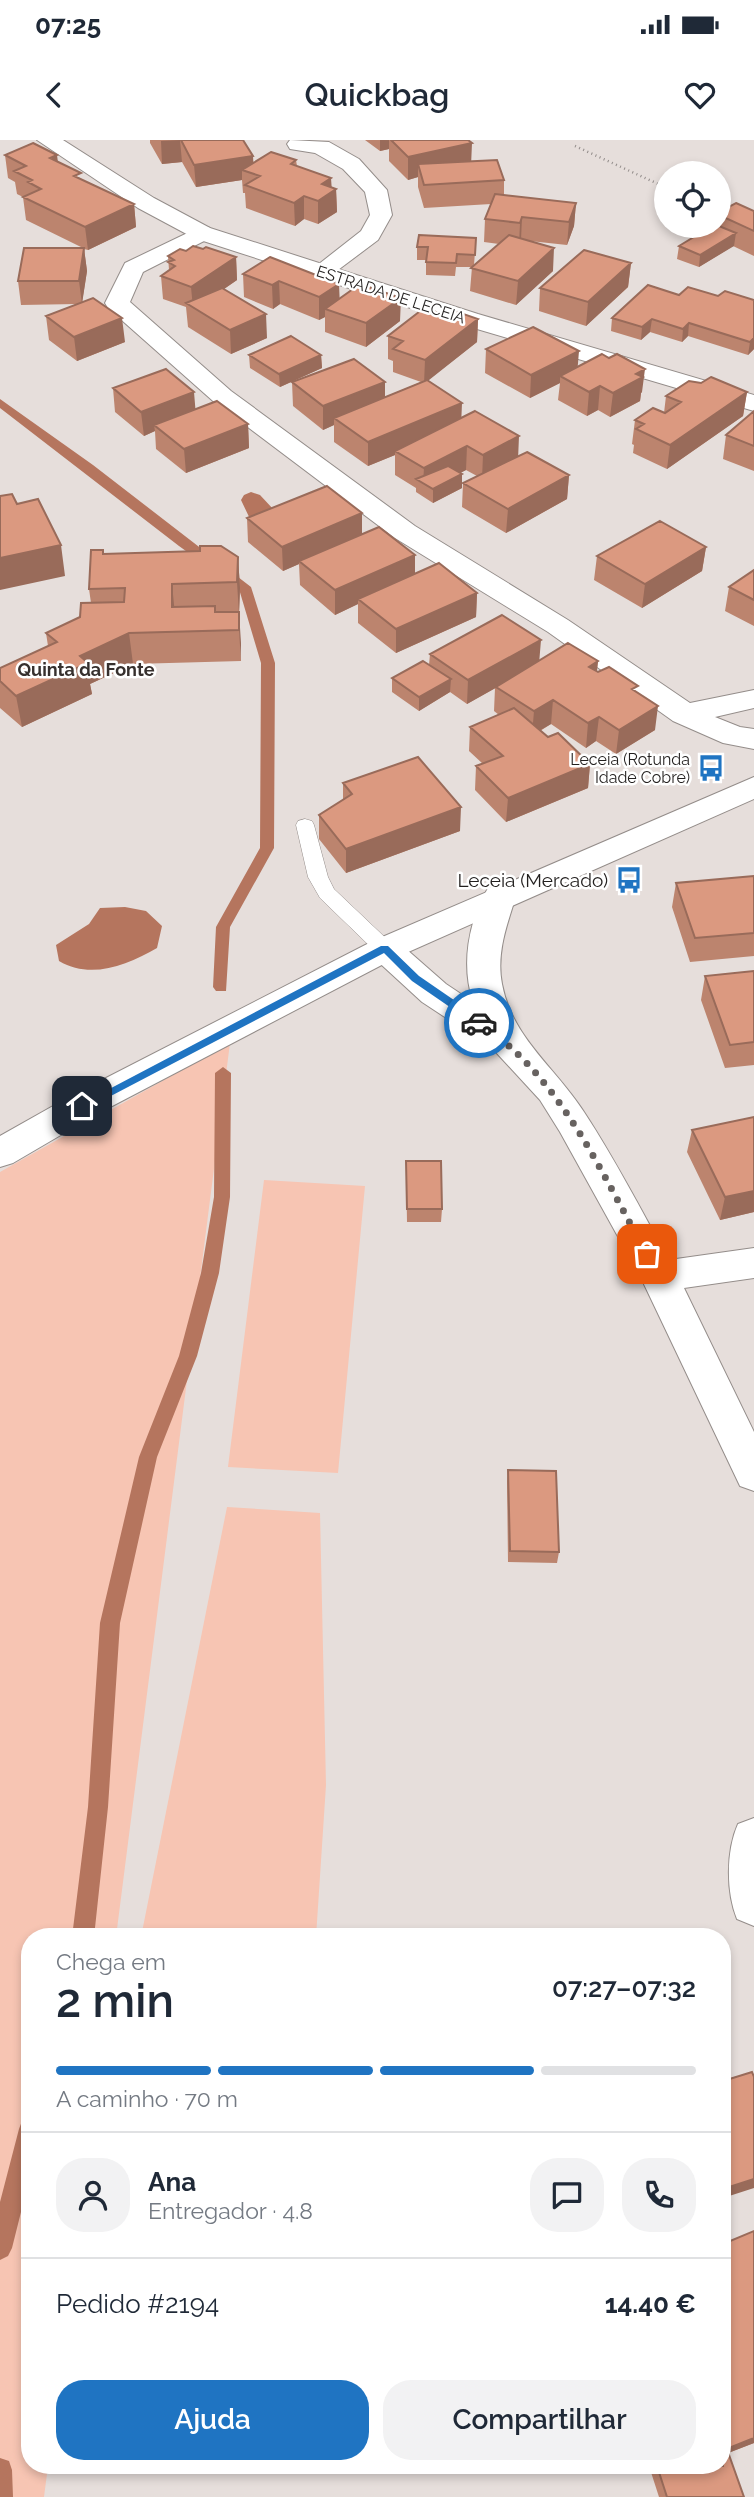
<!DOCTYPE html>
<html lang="pt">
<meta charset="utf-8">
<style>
:root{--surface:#fff;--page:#f2f2f3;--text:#1f2937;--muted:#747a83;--line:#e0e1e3;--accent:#1f74c2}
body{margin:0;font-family:Raleway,sans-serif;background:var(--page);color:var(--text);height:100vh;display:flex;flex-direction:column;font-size:26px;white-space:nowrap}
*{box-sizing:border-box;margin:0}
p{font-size:23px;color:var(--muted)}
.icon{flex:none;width:38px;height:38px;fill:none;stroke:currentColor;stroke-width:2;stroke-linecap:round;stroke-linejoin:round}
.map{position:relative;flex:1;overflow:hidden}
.sheet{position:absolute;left:21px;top:1788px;width:710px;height:546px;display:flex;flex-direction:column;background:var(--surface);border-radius:28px;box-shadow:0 4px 10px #0003}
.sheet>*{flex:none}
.controls{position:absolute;left:654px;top:21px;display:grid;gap:14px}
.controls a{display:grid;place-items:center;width:77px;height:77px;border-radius:50%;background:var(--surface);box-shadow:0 4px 10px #0003;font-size:35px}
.pin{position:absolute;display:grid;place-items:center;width:60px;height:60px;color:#fff;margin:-30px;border-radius:14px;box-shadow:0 4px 10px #0006}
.courier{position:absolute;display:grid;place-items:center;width:70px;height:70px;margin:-35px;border:5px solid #1f74c2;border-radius:50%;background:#fff;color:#222;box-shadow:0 2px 9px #0007}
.head em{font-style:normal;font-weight:600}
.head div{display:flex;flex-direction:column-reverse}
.head{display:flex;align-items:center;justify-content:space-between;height:119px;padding:0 35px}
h1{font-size:46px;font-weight:600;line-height:52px}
.bar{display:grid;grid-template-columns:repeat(4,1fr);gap:10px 7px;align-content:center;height:84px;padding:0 35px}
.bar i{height:9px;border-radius:5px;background:var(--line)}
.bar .active{background:var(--accent)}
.bar p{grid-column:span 4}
.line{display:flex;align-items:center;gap:18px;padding:0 35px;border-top:2px solid var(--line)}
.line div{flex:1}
.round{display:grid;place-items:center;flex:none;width:74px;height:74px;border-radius:28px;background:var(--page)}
.button{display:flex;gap:14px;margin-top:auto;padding:14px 35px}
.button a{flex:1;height:80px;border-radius:28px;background:var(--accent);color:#fff;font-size:28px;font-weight:600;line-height:80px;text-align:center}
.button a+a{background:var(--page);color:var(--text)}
.status{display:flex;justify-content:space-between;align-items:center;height:49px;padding:0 35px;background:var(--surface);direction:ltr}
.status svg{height:19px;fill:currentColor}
header{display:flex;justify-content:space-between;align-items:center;height:91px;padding:0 35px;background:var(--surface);font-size:32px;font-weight:600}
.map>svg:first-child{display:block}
.green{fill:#f7c5b3}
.water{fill:#b5755e}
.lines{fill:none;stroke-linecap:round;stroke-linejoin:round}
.stream{fill:#b5755e;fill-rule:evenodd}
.lane-casing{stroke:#948d8a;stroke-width:1}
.street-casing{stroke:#948d8a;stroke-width:2}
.secondary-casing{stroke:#948d8a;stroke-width:2}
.path{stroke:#928c8a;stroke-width:2.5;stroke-dasharray:1 3.5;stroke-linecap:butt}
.lane{fill:#fff;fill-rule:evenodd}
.street{fill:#fff;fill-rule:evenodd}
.secondary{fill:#fff;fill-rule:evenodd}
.wall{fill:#bc846e}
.shaded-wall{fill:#996b5a}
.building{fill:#db9980;stroke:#996b5a;stroke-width:2}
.route{fill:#1f74c2}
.done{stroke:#676260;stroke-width:7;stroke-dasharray:0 12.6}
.labels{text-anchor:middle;stroke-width:5;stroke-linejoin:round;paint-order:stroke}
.far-street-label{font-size:16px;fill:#221f1e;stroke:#fff}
.far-poi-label{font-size:16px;fill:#221f1e;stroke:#fff;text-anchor:end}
.far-neighbourhood-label{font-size:18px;font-weight:bold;fill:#36302e;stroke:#fff}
.poi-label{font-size:19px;fill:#221f1e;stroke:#fff;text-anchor:end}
</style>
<div class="status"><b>07:25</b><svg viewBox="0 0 49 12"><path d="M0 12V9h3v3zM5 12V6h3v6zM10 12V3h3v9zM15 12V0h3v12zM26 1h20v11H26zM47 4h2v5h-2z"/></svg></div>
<header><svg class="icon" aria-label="back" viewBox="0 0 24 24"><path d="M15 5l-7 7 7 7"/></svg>Quickbag<svg class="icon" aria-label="heart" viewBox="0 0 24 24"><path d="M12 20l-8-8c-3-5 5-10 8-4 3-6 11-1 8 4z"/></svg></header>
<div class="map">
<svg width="754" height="2357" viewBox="0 0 754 2357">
<rect width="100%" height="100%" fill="#e6dedb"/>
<path class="green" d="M230,903L116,1797H30V2326H48L44,2357H0V1032Z
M264,1040L365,1046L338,1333L228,1327Z
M227,1367L320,1373L326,1645L316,1797H141Z"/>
<path class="water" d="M251,352L260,355L274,370L251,381L241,360L244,355Z
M125,767L146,771L162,786L157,808C127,825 91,840 59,821L56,805L89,784L100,768Z"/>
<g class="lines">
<path class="stream" d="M0,259L93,325L251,447L275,523L274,708L230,787L226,851H216L213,847L216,787L260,708L261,523L239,449L179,406L0,268Z
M223,927L231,933L230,1057L219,1133L197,1216L157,1317L120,1483L108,1667L94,1797H72L88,1667L100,1483L139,1317L179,1216L201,1133L214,1057L215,933Z
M30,1978V2036L12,2108L8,2116L0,2120V2062L19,1989L22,1981Z
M0,2318L9,2321L12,2330L13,2357H0Z"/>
<defs>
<path id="lane" d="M305,679L312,681L314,685L328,737L334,749L392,804L395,809L392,814H378L320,758L308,737L296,685L298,681Z"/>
<path id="street" d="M290,0L329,2L359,19L387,50L392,75L378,100L330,136H314L310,131L361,91L370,75L365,52L343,29L315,13L290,9L287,4Z
M202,86L210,88L214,93L210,98L143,132L130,162L231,251L415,386L568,480L690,563L754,550V568L715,577L740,587L754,589V609L723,603L673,581L548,492L395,398L213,261L108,168L105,163L125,123Z
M500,745L512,748L516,756C507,785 496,813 502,844C512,898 556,928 584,972C615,1019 641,1070 669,1120L754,1108V1138L684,1148L754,1292V1351L740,1346L642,1140L560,992L540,960L492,908L422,862L373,817L368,809L373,801L385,797L397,801L446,844L473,862C461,825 468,782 488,748Z
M754,1678V1786L737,1779C726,1752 726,1711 738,1684Z"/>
<path id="secondary" d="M37,0H63L154,58L210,88L478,174L754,255V271L460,184L194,98L138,68Z
M754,637V659L397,817L95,975L13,1023L0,1027V996L69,957L373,801Z"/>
</defs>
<use href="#lane" class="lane-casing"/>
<use href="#street" class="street-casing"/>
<use href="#secondary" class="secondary-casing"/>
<path class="path" d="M575,6L667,48"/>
<use href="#lane" class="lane"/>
<use href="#street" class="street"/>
<use href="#secondary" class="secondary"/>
</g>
<path class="wall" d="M150,0H243L254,23L296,20L297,26L332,48L336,49L337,72L318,84L304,79L295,86L246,68L245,53H243L242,40L196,47L182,22L162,24L150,3Z
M365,0H468L471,21L504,40V55L576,63L574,86L567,105L530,101L553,131L516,165L470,151L472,127H456L455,136L426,135V120H417V107L476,98L474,125L499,104L484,102L485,79L491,64L424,68L418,47V37L408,40L389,21V9L380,11Z
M5,15L58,22L81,39L134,64L136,87L88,110L84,109L87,131L82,162L125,202L77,221L49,200L46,176L77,164L21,165L18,141L83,108L26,80L23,57L17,54L15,42L8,38Z
M754,71V116L733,106L699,127L677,119L679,106L719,86V72Z
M203,109L236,117L237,140L224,149L267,198L231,214L188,187L186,167L163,159L161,136L169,130L168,116L186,111Z
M631,123L628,147L586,186L539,171L540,148Z
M243,134L339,144V158L400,181L366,207L325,192V177L319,180L280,164L273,169L244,157Z
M679,155L718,156L754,160V209L748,215L688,196L682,202L650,192L641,200L611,191L612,178Z
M445,175L478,179L477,202L428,240L461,278L518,316L569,335L567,359L506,393L462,367L463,343L477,336L466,330L460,333L462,334V348L433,363L416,352V348L395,335V315L368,326L334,302V285L323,290L293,266L292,242H385V257L421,242L393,232V221L388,219V196Z
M486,209L578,227L642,252L641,253L640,261L610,277L598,270L587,276L558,260L560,243L530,258L485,233Z
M249,215H321L322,228L280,247L250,228Z
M113,248L248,284L249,308L186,333L156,309L155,291L144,296L115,272Z
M747,252L743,276L667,329L633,313L634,305L632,304L635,280L664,273L666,256Z
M754,271V331L723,319L726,295Z
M247,378L362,394L415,434L477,453L476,477L396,513L358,483V464L335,475L300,445L299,424L283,431L248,402Z
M706,407L702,431L642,468L594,440L597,416Z
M104,414L238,417L240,448L239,474L241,521L133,524L90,544L92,554L22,587L0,568V528L48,506L46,493L80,477L91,463L89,449Z
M754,430V486L725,471L729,447Z
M430,514L539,521H598L597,531L637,553L655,590L616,614L596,601L586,608L551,584L540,591L548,597L590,624L588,648L506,682L475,650L476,626L483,624L469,611L470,587L499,575L494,571L495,548L467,564L450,552L419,571L392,552V538L429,525Z
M343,643L460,691L346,733L319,699V675L343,660Z
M754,736V816L690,822L672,767L676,743Z
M754,831V925L725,928L701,860L705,836Z
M754,977V1072L720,1080L687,1012L692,990Z
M406,1021L442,1069L441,1082H407Z
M508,1330L559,1412L557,1423L508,1422L507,1341Z
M723,2104L754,2303L728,2313L744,2357H659L649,2326H723Z"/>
<path class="shaded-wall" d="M180,0L182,22L162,24L161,1Z
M380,0H389V9L380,11Z
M472,3L471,26L418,24V37L408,40V17Z
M57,15L60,38L50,18Z
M253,16L254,34L242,30V40L196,47L194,25Z
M331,38L332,52L336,49L337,72L318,84V61L322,44Z
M304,56V79L295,86L294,63Z
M576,63L574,86L567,105L569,82Z
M134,64L136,87L88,110L85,87Z
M522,77L521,100L519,106L520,83Z
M736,93L734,106L699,127L700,115Z
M84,108L87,131L82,164L79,141Z
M554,108L553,131L516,165L518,141Z
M236,117L237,140L195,169L193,168L191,147Z
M631,123L628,147L586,186L588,162Z
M279,141L280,164L273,169L272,145Z
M339,144L340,167L325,169V177L319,180V157Z
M401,158L400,181L366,207V183Z
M266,174L267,198L231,214L230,190Z
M122,178L125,202L77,221L74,197Z
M478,179L477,202L424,244L425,220Z
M652,179L650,192L641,200L642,187Z
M689,183L688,196L682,202L683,189Z
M754,198V209L748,215L750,202Z
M579,211L577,235L560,236V243L530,258L531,235Z
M321,215L322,228L280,247L279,234Z
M645,229L642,252L641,253L640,261L610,277L613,253L636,234Z
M385,242V265L334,278V285L323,290V266Z
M600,246L598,270L587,276L589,252Z
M194,252L196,276L154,285L155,291L144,296L141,272Z
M747,252L743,276L667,329L670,305Z
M462,263L461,287L395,311V315L368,326V302Z
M248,284L249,308L186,333L184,309Z
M519,296L518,320L482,339L483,315Z
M467,306L466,330L431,348L423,343L424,328Z
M462,334V348L433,363V349Z
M569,335L567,359L506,393L508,369Z
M362,373V397L299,421V424L283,431L282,407Z
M61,405L65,436L0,450V418Z
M706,407L702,431L642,468L645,444Z
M415,415V439L358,459V464L335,475V450Z
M238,417L240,448L239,474L237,442Z
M172,444L175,475L172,467Z
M477,453L476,477L396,513V489Z
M239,472L241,503V521L239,490Z
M129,493L133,524L90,544L92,554L22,587L16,556L80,516Z
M541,500L539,524L467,564L468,540Z
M598,521L595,545L589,527Z
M451,539L450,552L419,571V557Z
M553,560L551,584L532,595L534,571Z
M658,566L655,590L616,614L619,590Z
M599,577L596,601L586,608L588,583Z
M590,624L588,648L506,682L508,658Z
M461,667L460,691L346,733V709Z
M754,1051V1072L720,1080L725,1057Z
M754,2039V2048L723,2058V2049Z
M754,2298V2303L723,2315V2314L729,2308Z"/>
<path class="building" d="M181,0H243L253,16L194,25Z
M391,0H468L472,3L408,17Z
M33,3L57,15L50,18L81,33L74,36L134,64L85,87L23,57L41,49L28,42L32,40L14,31L26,26L5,15Z
M271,12L296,20L291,24L331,38L322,44L336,49L318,61L304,56L294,63L245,45L260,36L242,30Z
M497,20L504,40L424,45L418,24Z
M495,54L576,63L569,82L522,77L520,83L485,79Z
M736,63L754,71V91L719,75V72Z
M712,86H719L736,93L700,115L679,106Z
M419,95L476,98L475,115L457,114L456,123L426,122L428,107H417Z
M509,95L554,108L518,141L471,128Z
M193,106L203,109L206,107L236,117L191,147L161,136L175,126L168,122L174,120L168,116L180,109L186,111Z
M24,108H84L79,141H18Z
M584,110L631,123L588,162L540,148Z
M270,117L339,144L319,157L279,141L272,145L243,134Z
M360,144L401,158L366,183L325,169Z
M648,145L679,155L688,147L718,156L725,151L754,160V198L750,202L689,183L683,189L652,179L642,187L612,178Z
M222,148L266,174L230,190L186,163Z
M93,158L122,178L74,197L46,176Z
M424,168L445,175L452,170L478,179L425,220L393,209L403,201L388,196Z
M533,187L579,211L531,235L486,209Z
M291,196L321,215L279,234L249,215Z
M602,214L609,218L617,214L645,229L636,234L643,237L613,253L600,246L589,252L560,236Z
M354,219L385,242L323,266L292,242Z
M166,229L194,252L141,272L113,248Z
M711,237L747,252L670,305L636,289L644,284L635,280L653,268L665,273L681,262L666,256L689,241L701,243Z
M427,240L462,263L368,302L334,278Z
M217,261L248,284L184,309L154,285Z
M475,271L519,296L483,315L467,306L424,328L395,311Z
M754,271V306L726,295Z
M527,312L569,335L508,369L463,343Z
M448,326L462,334L433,349L416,339Z
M327,346L362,373L282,407L247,378Z
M12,354L17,364L38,359L61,405L0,418V356Z
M660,381L706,407L645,444L597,416Z
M379,387L415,415L335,450L299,421Z
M200,406H221L238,417L237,442L172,444V467L215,466V472H239V490L129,493L80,516L88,523L16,556L0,541V528L57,502L46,493L80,477L81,463L124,462L125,448L89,449L91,410H103V414L200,411Z
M439,423L477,453L396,489L358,459Z
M754,430V460L729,447Z
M502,475L541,500L468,540L430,514Z
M568,503L598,521L589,527L598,532L609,527L638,546L632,549L658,566L619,590L599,577L588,583L553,560L534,571L496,547Z
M423,521L451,539L419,557L392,538Z
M514,568L548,597L558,593L590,624L508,658L476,626L503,616L470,587Z
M418,617L461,667L346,709L319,675L352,654L343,643Z
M754,736V793L695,798L676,743Z
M754,831V902L730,905L705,836Z
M754,977V1051L725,1057L692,990Z
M406,1021H441L442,1069H407Z
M508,1330L556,1331L559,1412L510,1411Z
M752,1932L754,1937V2039L723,2049V1941Z
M754,2091V2298L729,2308L723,2290V2104Z
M723,2298L744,2357H667L657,2326H723Z"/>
<path class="route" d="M381,806H388L419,836L483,880V885H476L412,841L384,813L86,969H79L77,966Z"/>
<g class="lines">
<path class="done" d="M479,883C561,937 600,1031 647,1114"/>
</g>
<defs>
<symbol id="bus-bare" viewBox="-9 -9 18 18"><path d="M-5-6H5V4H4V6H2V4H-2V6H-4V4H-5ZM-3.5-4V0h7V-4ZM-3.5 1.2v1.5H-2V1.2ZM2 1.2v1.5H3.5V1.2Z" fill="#1f74c2" stroke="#fff" stroke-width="2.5" paint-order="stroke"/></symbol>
</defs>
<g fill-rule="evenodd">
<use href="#bus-bare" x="692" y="609" width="38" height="38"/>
<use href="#bus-bare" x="610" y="721" width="38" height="38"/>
</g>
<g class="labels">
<g class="far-street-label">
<text transform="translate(391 154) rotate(18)" y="6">ESTRADA DE LECEIA</text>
</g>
<g class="far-poi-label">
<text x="690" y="625">Leceia (Rotunda<tspan x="690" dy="18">Idade Cobre)</tspan></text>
</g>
<g class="far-neighbourhood-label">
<text x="86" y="536">Quinta da Fonte</text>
</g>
<g class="poi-label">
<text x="608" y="747">Leceia (Mercado)</text>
</g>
</g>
</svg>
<div class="controls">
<a><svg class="icon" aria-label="locate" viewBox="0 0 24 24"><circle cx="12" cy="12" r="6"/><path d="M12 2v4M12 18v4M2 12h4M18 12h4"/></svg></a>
</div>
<div class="pin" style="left:647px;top:1114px;background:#ea580c"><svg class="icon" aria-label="bag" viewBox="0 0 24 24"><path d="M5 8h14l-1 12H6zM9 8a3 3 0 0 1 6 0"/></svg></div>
<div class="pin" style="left:82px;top:966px;background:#1f2937"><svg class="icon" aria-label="home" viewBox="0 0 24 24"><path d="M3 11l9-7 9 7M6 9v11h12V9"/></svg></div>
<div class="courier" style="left:479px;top:883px"><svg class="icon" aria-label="car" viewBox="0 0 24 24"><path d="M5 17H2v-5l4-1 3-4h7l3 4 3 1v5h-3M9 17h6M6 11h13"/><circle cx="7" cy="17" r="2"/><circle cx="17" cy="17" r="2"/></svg></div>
<section class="sheet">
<div class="head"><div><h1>2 min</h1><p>Chega em</p></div><em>07:27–07:32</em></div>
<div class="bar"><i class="active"></i><i class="active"></i><i class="active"></i><i></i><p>A caminho · 70 m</p></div>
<div class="line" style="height:126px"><a class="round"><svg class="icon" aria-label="person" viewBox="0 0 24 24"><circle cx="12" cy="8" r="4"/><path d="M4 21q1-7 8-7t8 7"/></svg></a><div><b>Ana</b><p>Entregador · 4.8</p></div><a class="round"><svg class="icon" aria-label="chat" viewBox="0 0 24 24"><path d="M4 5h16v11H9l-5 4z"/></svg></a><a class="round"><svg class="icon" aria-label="phone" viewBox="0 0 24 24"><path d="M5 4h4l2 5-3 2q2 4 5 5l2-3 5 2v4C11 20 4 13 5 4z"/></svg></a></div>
<div class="line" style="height:91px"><div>Pedido #2194</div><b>14.40 €</b></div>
<div class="button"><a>Ajuda</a><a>Compartilhar</a></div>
</section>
</div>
